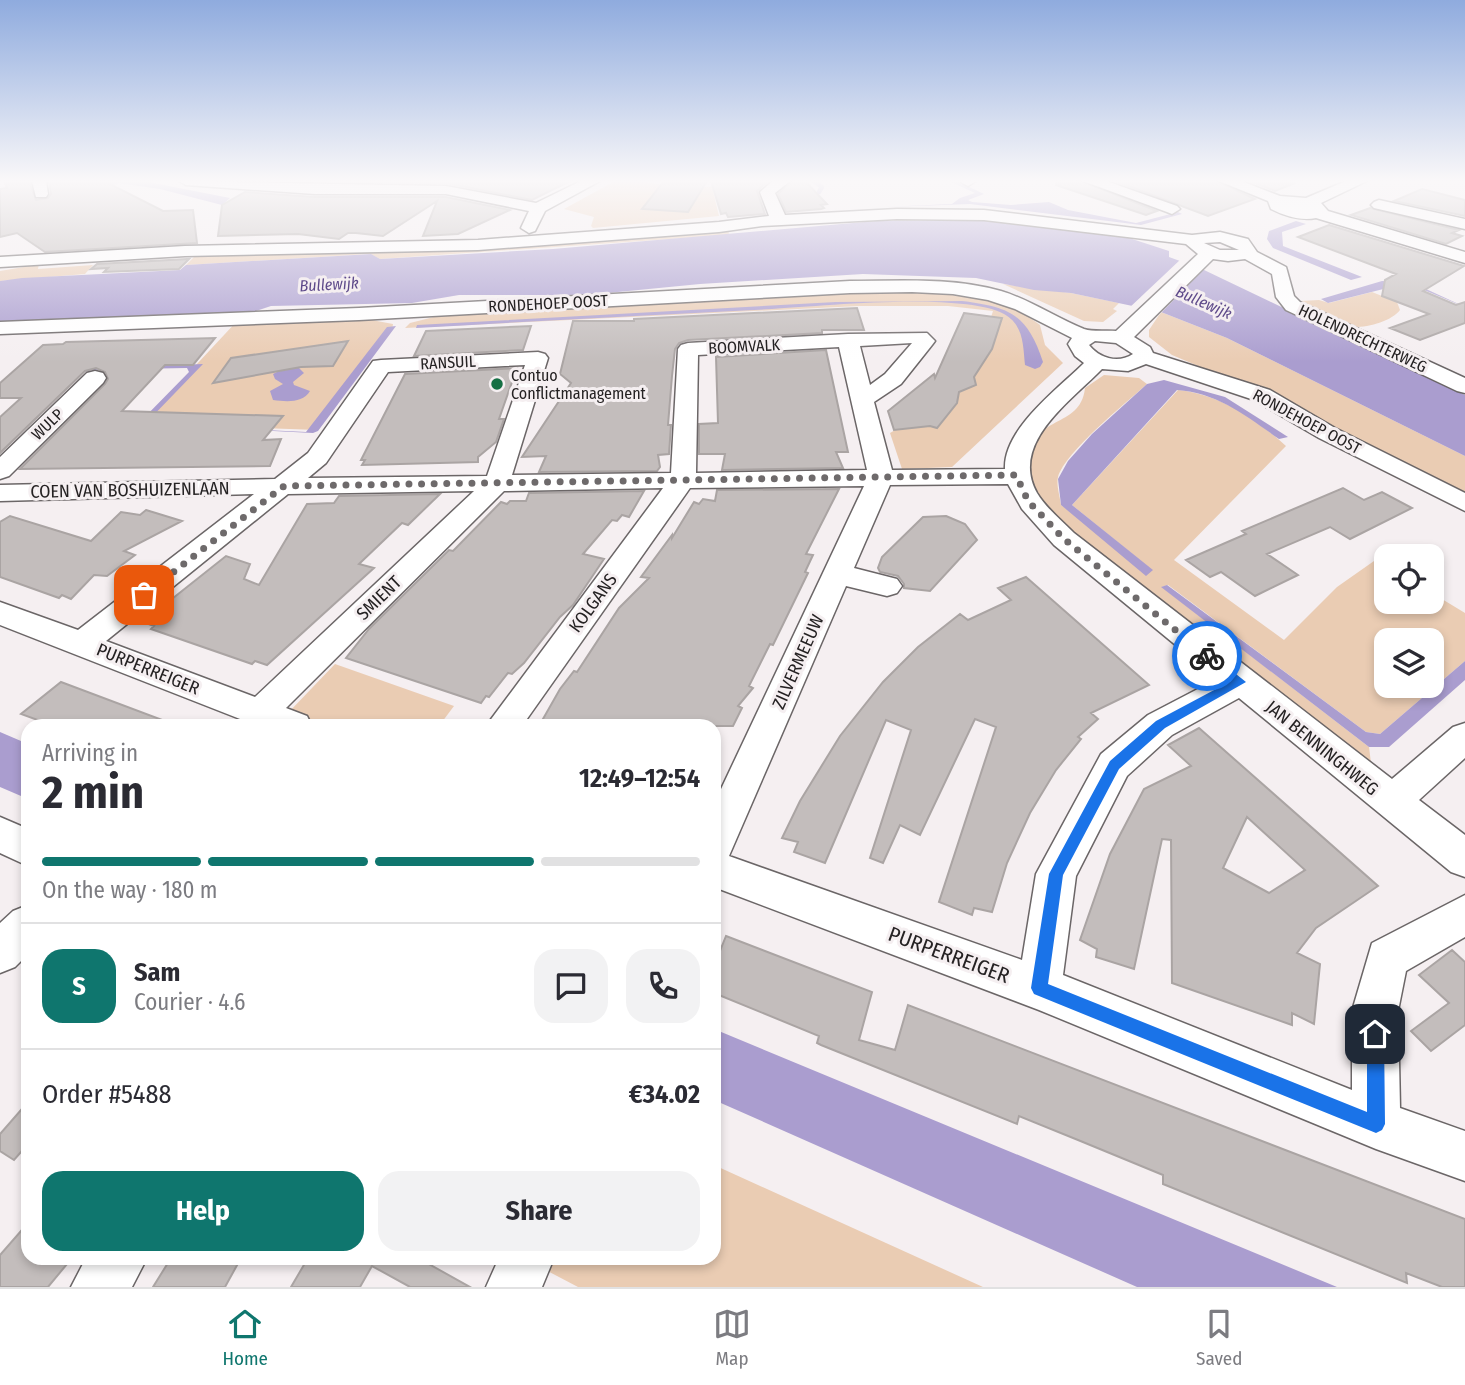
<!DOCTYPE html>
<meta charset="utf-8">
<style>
:root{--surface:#fff;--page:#f2f2f3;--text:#2b2b33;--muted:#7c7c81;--line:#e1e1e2;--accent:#0f766e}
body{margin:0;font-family:"Fira Sans Condensed",sans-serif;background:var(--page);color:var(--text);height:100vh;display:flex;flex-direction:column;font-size:26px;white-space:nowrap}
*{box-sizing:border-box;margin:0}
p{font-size:23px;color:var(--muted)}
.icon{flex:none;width:38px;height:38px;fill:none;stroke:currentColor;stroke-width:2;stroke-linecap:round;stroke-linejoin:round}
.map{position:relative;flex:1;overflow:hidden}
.panel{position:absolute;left:21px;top:719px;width:700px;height:546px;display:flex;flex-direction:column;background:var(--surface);border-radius:21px;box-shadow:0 4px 10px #0003}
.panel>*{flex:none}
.fabs{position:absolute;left:1374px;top:544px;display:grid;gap:14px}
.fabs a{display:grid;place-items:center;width:70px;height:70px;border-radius:14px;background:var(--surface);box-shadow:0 4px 10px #0003;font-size:35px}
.pin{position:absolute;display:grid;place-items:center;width:60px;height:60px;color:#fff;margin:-30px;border-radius:14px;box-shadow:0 4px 10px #0006}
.courier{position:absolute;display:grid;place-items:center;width:70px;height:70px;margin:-35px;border:5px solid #1a73e8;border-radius:50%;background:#fff;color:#222;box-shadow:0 2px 9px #0007}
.summary em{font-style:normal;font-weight:700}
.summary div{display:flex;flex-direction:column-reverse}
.summary{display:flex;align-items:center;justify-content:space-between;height:119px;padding:0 21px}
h1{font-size:46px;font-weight:700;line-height:52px}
.bar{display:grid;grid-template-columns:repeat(4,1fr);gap:10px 7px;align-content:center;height:84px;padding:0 21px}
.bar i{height:9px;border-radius:5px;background:var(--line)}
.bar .selected{background:var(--accent)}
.bar p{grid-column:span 4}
.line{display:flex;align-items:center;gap:18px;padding:0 21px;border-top:2px solid var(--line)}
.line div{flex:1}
.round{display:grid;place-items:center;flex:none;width:74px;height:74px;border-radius:21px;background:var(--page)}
.cta{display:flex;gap:14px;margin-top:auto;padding:14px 21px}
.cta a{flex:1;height:80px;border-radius:21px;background:var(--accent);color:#fff;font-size:28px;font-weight:700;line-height:80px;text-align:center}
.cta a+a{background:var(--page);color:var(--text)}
.dock{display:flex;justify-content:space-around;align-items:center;height:98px;border-top:2px solid var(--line);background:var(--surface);font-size:19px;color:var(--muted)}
.dock a{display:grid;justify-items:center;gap:4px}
.dock .selected{color:var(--accent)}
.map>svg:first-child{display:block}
.green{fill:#eaccb3;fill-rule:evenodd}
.water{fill:#aa9dcf}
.pier{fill:#f5eff1}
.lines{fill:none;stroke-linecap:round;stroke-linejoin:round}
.stream{stroke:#aa9dcf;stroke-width:4.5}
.building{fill:#c3bdbc;stroke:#aaa4a3;stroke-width:2;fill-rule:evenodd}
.minor-casing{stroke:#6b6667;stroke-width:3}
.minor{fill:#fff;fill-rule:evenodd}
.route{fill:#1a73e8}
.done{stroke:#6e6a6b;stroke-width:7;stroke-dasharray:0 12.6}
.poi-dot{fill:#157044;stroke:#f5eff1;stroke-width:2.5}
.labels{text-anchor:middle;stroke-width:6;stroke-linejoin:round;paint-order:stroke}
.far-water-label{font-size:16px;font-style:italic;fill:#5e4a8a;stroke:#f5eff1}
.far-street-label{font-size:16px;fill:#252223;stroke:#f5eff1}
.far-poi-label{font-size:16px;fill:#252223;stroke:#f5eff1;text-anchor:start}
.street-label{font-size:18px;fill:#252223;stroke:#f5eff1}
.near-street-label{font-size:21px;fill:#252223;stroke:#f5eff1}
</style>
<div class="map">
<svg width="1465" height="1287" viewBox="0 0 1465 1287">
<rect width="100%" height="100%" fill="#f5eff1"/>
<path class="green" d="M615,181C648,181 679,188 712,187L719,216L593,228L591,226L594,217L564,209Z
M728,228L729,235L380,259L370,254L186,265L195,256Z
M39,263L38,269L93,265L85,274L0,281V271L30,266L0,268V265Z
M1003,284L1071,293L1119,303L1113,309L1117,311L1103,322L1084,321Z
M930,290C976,297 1002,296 1040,325L1045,345L1063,363L952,467L902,469L890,433L904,425L984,339L993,311L948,306H859L405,328L410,323L466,309Z
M1372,292L1397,302L1400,310C1390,323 1360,330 1343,326C1331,323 1310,310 1300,301L1319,300L1329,303Z
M1161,312L1227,338L1465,456V496L1215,373L1172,355L1149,337V330Z
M345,315L393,324L392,330L318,430L141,424L238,320Z
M1104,375L1139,378L1147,384C1125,404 1066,451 1058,477C1056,485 1060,497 1061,505L1152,570L1072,505L1178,390C1219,394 1255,418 1286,446L1174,560L1284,640L1337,587L1374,561L1386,567V602H1432V593L1465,613V661L1380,734L1366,732L1168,585L1162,587L1369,747L1372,771C1308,720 1244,670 1180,620C1134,585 1085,549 1047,506C1038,495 1031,482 1030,468C1029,410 1080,432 1085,388ZM1386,640H1432V686H1386Z
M335,664L454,706L439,726H324L288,713Z
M714,1165L983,1287H578L538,1266L541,1258H714Z"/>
<path class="water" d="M116,181H143L230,198L222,205L160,189L119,183L0,212C36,196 78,191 116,181Z
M949,181H957L984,194L968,200L972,202L1011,205L1049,202L1068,210L1136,223L1178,212L1182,214L1141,225L970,204L885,207L952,204L960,198L975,193Z
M982,220L1129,238L1169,251V257L1202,269L1465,395V456L1227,338L1161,312L1071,293L1034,290L976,278L863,274L700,284L587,295H459L412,303L271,306L256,311L230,313L0,324V281L22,278L180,270L186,265L371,254L380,259L553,249L876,221Z
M1296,221L1306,224L1282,232L1283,246L1362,277L1351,280L1273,248L1267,239L1269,231Z
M1382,281L1413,283L1465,307L1407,283L1328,303L1321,299Z
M962,301C1010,307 1027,314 1043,362L1040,367L1035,369L1025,365C1023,346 1024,325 1004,314C963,292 823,306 772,309C653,315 534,321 416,328L417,325L836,302Z
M396,326L318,431L313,433L138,424L189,372L187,368L21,371L203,364L145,424L306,432L387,327Z
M287,367L299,368L304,373L293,382L294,385L310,391C303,403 287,402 273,400L270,391L283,384L275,379L273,374Z
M1164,380L1225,397L1288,437L1279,439C1246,416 1218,393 1177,390L1072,505L1153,570L1146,576L1061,505L1058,479L1068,461L1092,434L1147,384Z
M1167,585L1366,732L1380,734L1465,661V680L1389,747H1369L1161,587Z
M0,732L28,744V799L0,787Z
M714,1029L1337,1287H1137L714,1100Z"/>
<path class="pier" d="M1181,259L1206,267L1159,315L1128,309Z"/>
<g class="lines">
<path class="stream" d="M814,181L822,187L819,192"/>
</g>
<path class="building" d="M4,181H29L36,200L48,198L51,194L49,181H104L163,211L193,210L197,243L45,252L17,233L0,237V189L7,188Z
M344,181H570L532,200L446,183Z
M664,181H707L688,212L642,209Z
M711,181H768L757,191L765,214L728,217L726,213L721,214Z
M792,181H805L827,204L821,205L824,208L821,209L786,212L778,194Z
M1057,181H1081L1157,211L1146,215L1056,185Z
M1115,181H1217L1255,199L1208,216Z
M1250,181H1295V183L1275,191Z
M1422,189L1465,200V216L1394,201Z
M245,192L315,197H446L510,210L458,234L423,236L437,201L383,236L356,233H348L339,239L298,234L218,236L222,205Z
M1370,208L1459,230L1452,233L1462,236L1446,244L1351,215Z
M1329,225L1464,266L1423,291L1456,305L1465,302V323L1420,340L1390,328L1429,314L1382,296L1385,280L1396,274L1298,237Z
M189,259L179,269L104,272L108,268L91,269L97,264Z
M857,308L864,330H822V333L688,340L679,343L675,349L672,376L668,425H671L669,454L658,455L660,467L657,471L539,472L546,456L522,457L571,383L560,374L573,321H634V319Z
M964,313L1002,318L992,349L974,377L976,385L959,392L957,403L937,428L930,426L894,430L888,411L934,374L935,378Z
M531,326L523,350L414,356L426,331Z
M215,338L193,365H165L122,411L283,416L263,440L281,439L270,466L20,469L105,384L108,379L105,372L96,368L85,371L0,453V417L21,398H0V383L43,345L63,344L66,342Z
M348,341L333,366L301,367L213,383L231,358Z
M826,350L848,452H836L843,468L722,470L725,454H699V424L718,423L716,357Z
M517,368L499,419H504L496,442L478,457V462L362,465L365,460H361L405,374Z
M1343,488L1364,500L1382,492L1412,508L1350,539L1330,527L1267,554L1298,575L1255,596L1221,572L1210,577L1186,560L1246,534L1242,531Z
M839,489L806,554L813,555L805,572L808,573L773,645L770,644L749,686L753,688L738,706L742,708L733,726H539L560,689L574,671L577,672L619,608L649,578L641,577L672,535V538L694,502L699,504L703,499L715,501L717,490Z
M644,491L629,517L622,515L617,521L612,520L583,554L604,559L573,605L560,617L524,663L512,674L508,673L489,697L486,696L481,703L346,658L369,629L449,550L453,551L501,502L507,504L510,501H526L529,493Z
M440,494L408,525L402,523L359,564L374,568L267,665L255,661L252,664L151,629L154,626L143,622L226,556L250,564L244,579L259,585L307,504L334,503L339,496Z
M146,510L182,521L124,551L135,555L107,576L94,575L71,599L62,595L59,598L0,577V522L10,516L91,541L121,512L140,515Z
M946,516L965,524L977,540L930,591L904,588V584L898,576L880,572L878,568L882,557L923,517Z
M1026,577L1149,685L1091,713L1098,719L1078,737L1081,739L1056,770L1030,813L1007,863L992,912L974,908L972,915L939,902L996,727L975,719L920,835L900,825L883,863L870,858L911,730L886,720L825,863L794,852L798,842L782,838L800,801L840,736L883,682L918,647L960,614L968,620L1011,600L998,588Z
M61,682L173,724L172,726H54L21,714Z
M1199,728L1378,886L1316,928L1297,953L1320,964L1314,1024L1292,1013V1025L1172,983L1171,840L1162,839L1134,969L1096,957L1097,949L1080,940L1110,854L1144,789L1191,766L1168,745ZM1247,817L1305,870L1269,893L1223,868Z
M726,936L872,992L859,1040L895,1050L908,1005L1465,1219V1287H1442L1406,1273L1407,1283L1163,1184V1175L1078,1140L1019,1116L1017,1124L821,1045L817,1043L819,1036L714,993V966Z
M1452,950L1465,962V1025L1431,1051L1411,1031L1449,1003L1419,975Z
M28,1102V1144L14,1160L0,1151V1134Z
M28,1223V1258H72L48,1287H0V1255Z
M171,1258H241L225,1287H153Z
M308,1258H418L470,1287H410L372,1266L360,1287H291Z"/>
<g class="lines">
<defs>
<path id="minor" d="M32,181H46L48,194L46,197H36Z
M179,181L446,186L536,203L581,181H600L545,211L535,231L529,233L521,228L529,211L446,194H315L186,185Z
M773,181H790L775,193L785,215L897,209L984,210L1192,235L1220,232L1248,239L1257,252L1286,267L1294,296L1300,302L1465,378V393L1457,391L1286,310L1276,297L1272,274L1245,259L1228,261L1213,259L1134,337L1150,347L1153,353L1270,390L1335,428L1465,493V511L1319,438L1254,400L1146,364L1128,371L1102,369C1071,401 1009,443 1037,493C1046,508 1061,520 1074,533L1392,779L1453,727L1465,723V758L1419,800L1465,835V877L1451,872L1239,698L1172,735L1127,776L1076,876L1063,975L1352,1090V1011L1372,943L1465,895V937L1406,971L1398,1011L1400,1108L1465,1131V1181L1376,1149L1039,1010L714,887V804L864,486L690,488L522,726H486L663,488L504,491L286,708L307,716L312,726H258L0,625V602L78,630L254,494L0,501V485L275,479L308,453L373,361L381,360L538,352L545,354L548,358L512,475L671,473L678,349L681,345L688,343L848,334L927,333L935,341L932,345L901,384L874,402L892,470L1005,469C1003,429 1058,389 1084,363L1075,356L1068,344L1072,338L1015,309L988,300L953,294L912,292L850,293L359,320L0,334V322L359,308L850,281C900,281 952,277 1001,291C1031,300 1056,318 1084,329C1093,332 1107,330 1116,331L1198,254L1186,244L984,220L897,219L762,226L719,232L478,250L185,256L0,267V257L185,246L478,240L719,222L769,216L760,192ZM1220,242L1239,250H1220L1204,243ZM1095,341L1116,343L1133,354C1118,364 1099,358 1089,345ZM912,343L885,374L870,385L860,346ZM839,347L867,470L696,473L698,355ZM525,365L487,476L308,478L326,463L388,372ZM1008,484L1022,509L1054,545L1217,679L1148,715L1101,754L1036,874L1022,960L729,856L846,586L887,596L897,593L902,586L897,579L854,568L890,485ZM474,491L255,697L106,641L288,494Z
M976,181L968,186L961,182V181Z
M1083,181H1106L1177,206L1180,209L1172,214L1167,212Z
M1219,181H1241L1280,196L1306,198L1346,181H1367L1321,203L1328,211L1465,252V263L1316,218C1300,221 1285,216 1271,209L1268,201Z
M1379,200L1465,219V229L1374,208L1371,205L1374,202Z
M95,371L103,373L106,378L103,383L9,476L0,479V457L87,373Z
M0,817L28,829V866L0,853Z
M28,905V954L15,967L0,973V923L13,911Z
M86,1258H147L132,1287H71Z
M499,1258H554L542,1287H486Z"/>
</defs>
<use href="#minor" class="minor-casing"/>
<use href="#minor" class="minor"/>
</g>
<linearGradient id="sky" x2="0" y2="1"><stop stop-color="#8fabde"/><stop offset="0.5" stop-color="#faf8f9"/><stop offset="1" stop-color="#faf8f9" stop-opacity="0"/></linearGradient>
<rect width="1465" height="362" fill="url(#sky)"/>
<path class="route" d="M1207,651L1246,682L1165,728L1119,769L1063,875L1048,984L1367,1112V1034L1369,1028L1375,1025L1381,1028L1384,1034L1385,1124L1382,1130L1376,1133L1034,994L1031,988L1049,874L1110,761L1156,721L1231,681L1203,659V653Z"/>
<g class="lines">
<path class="done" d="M144,595L284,486L1016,475L1028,501L1064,539L1207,656"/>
</g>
<circle class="poi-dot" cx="497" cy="384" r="7"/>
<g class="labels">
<g class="far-water-label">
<text transform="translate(329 284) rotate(-3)" y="6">Bullewijk</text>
<text transform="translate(1204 302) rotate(24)" y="6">Bullewijk</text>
</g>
<g class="far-street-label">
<text transform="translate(548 303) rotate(-3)" y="6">RONDEHOEP OOST</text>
<text transform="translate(1363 338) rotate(25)" y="6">HOLENDRECHTERWEG</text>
<text transform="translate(744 346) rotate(-3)" y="6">BOOMVALK</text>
<text transform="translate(448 362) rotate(-3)" y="6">RANSUIL</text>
<text transform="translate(1307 421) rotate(28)" y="6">RONDEHOEP OOST</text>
<text transform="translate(47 424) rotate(-44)" y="6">WULP</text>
</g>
<g class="far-poi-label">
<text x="511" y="381">Contuo<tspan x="511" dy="18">Conflictmanagement</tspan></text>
</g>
<g class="street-label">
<text transform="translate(130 490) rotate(-1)" y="6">COEN VAN BOSHUIZENLAAN</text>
<text transform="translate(379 598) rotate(-44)" y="6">SMIENT</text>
<text transform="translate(593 603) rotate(-54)" y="6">KOLGANS</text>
<text transform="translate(798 662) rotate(-66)" y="6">ZILVERMEEUW</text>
<text transform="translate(148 669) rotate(22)" y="6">PURPERREIGER</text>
<text transform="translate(1322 748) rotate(39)" y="6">JAN BENNINGHWEG</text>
</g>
<g class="near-street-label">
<text transform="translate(949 955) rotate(20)" y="7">PURPERREIGER</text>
</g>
</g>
</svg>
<div class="fabs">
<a><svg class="icon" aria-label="locate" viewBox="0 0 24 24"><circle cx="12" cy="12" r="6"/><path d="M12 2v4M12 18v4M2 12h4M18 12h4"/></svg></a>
<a><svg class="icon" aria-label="layers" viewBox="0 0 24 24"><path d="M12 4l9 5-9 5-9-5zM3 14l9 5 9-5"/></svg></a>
</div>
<div class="pin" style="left:144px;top:595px;background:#ea580c"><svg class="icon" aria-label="bag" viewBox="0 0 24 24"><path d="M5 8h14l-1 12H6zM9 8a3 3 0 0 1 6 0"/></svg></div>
<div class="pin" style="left:1375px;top:1034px;background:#1f2937"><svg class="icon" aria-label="home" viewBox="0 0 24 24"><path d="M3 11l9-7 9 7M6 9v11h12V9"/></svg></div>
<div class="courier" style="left:1207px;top:656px"><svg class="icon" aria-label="bike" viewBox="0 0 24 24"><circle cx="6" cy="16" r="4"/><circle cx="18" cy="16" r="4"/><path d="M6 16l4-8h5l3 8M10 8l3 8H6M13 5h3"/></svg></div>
<section class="panel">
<div class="summary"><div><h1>2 min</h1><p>Arriving in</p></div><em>12:49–12:54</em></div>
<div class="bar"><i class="selected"></i><i class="selected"></i><i class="selected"></i><i></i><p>On the way · 180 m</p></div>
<div class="line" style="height:126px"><b class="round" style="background:var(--accent);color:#fff">S</b><div><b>Sam</b><p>Courier · 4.6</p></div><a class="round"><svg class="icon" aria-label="chat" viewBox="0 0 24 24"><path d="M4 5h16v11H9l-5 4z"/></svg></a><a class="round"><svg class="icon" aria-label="phone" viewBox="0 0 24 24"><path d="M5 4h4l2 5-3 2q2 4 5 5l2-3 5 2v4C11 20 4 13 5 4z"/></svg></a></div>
<div class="line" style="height:91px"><div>Order #5488</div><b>€34.02</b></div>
<div class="cta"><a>Help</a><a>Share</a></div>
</section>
</div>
<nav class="dock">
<a class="selected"><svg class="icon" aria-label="home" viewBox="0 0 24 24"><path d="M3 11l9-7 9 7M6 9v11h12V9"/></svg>Home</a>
<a><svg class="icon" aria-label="map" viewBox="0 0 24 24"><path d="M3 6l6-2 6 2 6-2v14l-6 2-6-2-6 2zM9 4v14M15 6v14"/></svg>Map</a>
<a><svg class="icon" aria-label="saved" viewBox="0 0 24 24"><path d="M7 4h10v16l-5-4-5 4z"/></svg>Saved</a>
</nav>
